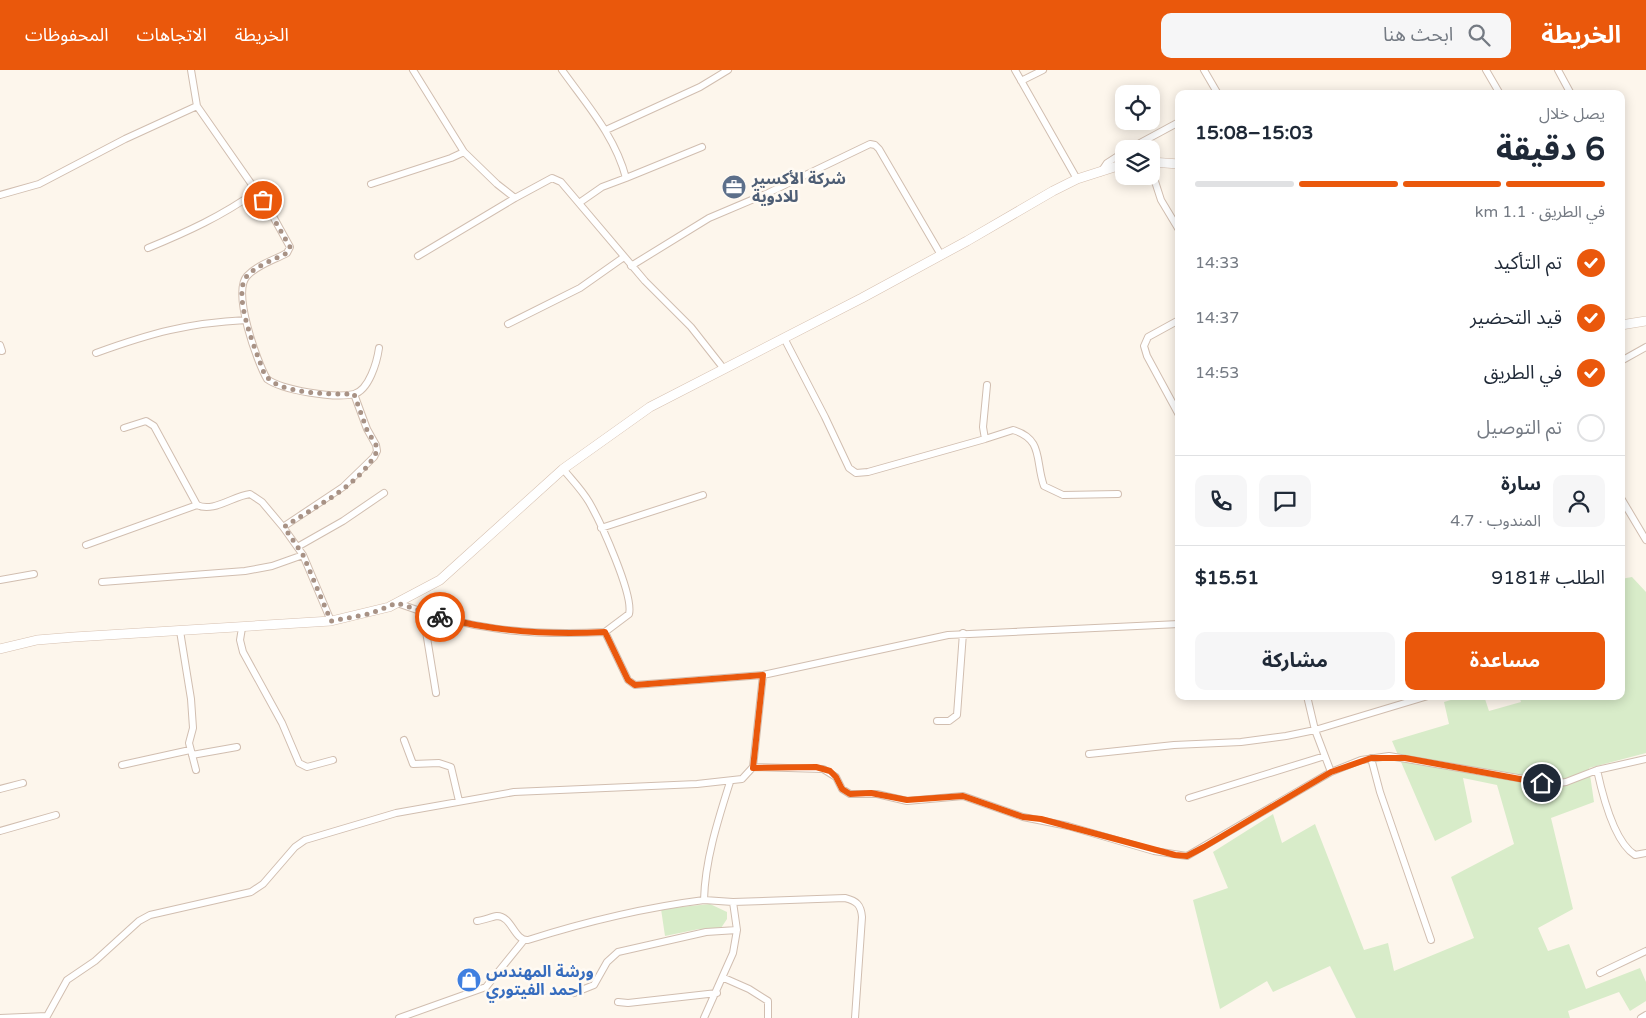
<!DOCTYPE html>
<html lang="ar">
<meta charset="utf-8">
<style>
:root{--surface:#fff;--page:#f6f6f7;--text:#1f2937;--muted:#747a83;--line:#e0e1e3;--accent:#ea580c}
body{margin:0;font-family:"Varela Round","Noto Sans Arabic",sans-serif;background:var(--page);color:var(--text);direction:rtl;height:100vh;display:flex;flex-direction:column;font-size:19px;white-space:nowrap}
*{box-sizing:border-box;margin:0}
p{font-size:16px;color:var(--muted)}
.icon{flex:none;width:28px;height:28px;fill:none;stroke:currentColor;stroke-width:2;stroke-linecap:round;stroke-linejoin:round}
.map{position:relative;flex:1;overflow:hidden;direction:ltr}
.drawer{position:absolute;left:1175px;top:20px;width:450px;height:610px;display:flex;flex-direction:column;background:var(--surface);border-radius:10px;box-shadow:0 2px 12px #0003;direction:rtl}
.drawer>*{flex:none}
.controls{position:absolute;left:1115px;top:15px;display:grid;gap:10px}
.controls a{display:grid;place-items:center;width:45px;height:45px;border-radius:10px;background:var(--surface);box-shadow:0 2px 12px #0003;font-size:25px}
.pin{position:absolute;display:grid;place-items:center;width:42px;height:42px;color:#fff;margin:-21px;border:2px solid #fff;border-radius:50%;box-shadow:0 1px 5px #0007}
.courier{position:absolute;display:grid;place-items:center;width:50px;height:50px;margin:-25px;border:4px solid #ea580c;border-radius:50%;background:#fff;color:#222;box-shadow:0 1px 6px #0007}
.summary em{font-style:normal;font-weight:700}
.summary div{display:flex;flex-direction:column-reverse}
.summary{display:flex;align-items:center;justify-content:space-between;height:85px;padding:0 20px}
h1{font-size:32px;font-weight:700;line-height:38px}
.bar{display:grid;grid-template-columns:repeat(4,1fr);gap:8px 5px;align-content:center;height:60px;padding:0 20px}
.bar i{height:6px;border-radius:4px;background:var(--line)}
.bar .active{background:var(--accent)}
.bar p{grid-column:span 4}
.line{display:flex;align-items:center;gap:12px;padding:0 20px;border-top:1px solid var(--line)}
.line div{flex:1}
.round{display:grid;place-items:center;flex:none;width:52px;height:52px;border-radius:10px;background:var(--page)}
ol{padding:0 20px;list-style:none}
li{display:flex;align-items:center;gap:15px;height:55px}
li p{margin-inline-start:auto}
li .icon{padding:5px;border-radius:50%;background:var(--accent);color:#fff;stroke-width:4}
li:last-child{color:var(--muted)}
li i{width:28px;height:28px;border:2px solid var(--line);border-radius:50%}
.cta{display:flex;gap:10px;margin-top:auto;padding:10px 20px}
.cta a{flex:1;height:58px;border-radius:10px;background:var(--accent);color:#fff;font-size:20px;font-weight:700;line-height:58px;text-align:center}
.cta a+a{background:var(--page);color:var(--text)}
header{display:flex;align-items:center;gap:30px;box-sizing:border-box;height:70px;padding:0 25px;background:var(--accent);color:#fff}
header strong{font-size:24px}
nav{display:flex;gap:28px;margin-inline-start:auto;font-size:18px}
.search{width:350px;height:45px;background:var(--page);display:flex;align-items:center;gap:12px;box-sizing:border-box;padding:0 18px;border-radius:10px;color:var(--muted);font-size:19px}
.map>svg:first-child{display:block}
.green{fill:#d8ecc9}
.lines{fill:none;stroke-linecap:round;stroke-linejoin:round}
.street-casing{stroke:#d1beb0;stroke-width:8}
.secondary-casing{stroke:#d6c0b0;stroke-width:10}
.street{stroke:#fff;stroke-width:6}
.secondary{stroke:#fff;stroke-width:9}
.done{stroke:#a89285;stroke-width:5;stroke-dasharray:0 9}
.route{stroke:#ea580c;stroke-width:6}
.labels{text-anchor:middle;stroke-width:5;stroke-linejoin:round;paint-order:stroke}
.service-label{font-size:16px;font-weight:bold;fill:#4e5e75;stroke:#fffaf3;text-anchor:start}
.shop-label{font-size:16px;font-weight:bold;fill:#366cbe;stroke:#fffaf3;text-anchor:start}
</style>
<header>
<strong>الخريطة</strong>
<div class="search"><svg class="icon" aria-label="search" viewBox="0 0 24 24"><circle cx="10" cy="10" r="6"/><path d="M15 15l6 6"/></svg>ابحث هنا</div>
<nav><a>الخريطة</a><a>الاتجاهات</a><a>المحفوظات</a></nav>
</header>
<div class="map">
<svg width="1646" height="948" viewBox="0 0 1646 948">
<rect width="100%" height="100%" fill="#fdf6ec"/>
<path class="green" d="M1632,507L1646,522V683L1589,698L1594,732L1551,748L1573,839L1538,858L1548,881L1569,874L1586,919L1640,898L1646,912V931L1630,941L1619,922L1568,941L1570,948H1356L1330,896L1273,922L1267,911L1220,939L1193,830L1228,818L1213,782L1273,744L1282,773L1315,754L1364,880L1388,873L1394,901L1474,868L1451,807L1514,774L1497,715L1463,708L1472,752L1435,771L1392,671L1449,654L1444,632L1464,626H1484L1489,641L1521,632L1519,626H1621V509Z
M710,834L727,842V849L721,858L699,859L665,866L661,839Z"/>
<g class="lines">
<defs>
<path id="street" d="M191,0L197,36L269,139L290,177L287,183C274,190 257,195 247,206C232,222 257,292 267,309C282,320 335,329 354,324C369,320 377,292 379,278
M413,0L464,82L497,114L515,128L552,108L561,112L645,211L691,257L724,299
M562,0C587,35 615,66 626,108L602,117L579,133
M1015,0L1077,109
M1204,0L1218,24
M1486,0L1500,24
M1558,0L1571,24
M1021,11L1043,0
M606,60L700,17L728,0
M1129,79L1179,52
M1151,99L1161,130L1179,160
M1101,102L1107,93L1124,82
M626,108L702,77
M371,114L451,88L464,82
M0,125L39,114L125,69L197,36
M148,178C187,162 222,146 257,121
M418,186L515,128
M631,196L709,148L768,123L870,74L875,75L879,79L941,185
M1179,250L1148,267L1144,276L1147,286L1179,345
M508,254L580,218L624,187
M784,268L825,347L849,398L856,403L868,402L985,369L983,357L987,315
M0,275L2,281
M96,283C151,263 188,253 246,250
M1621,291L1646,277
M124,358L146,351L154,356L197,435C213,443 233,426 250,424L262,432L283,457
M985,369L1013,360C1044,369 1035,392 1044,416L1063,425L1118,424
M563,399C572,410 582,420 589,432C600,451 634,525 629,544L605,562L628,610L635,615L763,605L948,565L1179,554
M1621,428L1646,470
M601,458L703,425
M86,475L197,435
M299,476L343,451L384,423
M0,510L34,504
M102,512L245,501L272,496L303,485
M397,533C469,560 529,566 605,562
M423,543L436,623
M331,551L303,485L283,457L343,417L374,387L377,381L376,375L367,359L354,324
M242,558L240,570L243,582L282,653L299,693L307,697L333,690
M180,561L191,629L193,658L189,673L196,700
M1307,626L1315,660L1331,702L1361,690L1389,686L1553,714L1566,712L1597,700L1646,689
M937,651H949L957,645L963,563
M404,670L413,694L439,693L451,697L459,731
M1089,684L1174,675L1241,672L1286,666L1315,660L1428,626
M192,685L237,677
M1371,688L1380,722L1431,870
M122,695L190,680
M753,697L823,699L836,707L842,719L850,724H877L907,731L963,726L1023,747L1068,756L1154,781L1187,786L1331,702
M1597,700C1602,723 1614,772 1635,785L1646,783
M0,719L23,713
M1189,728L1325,686
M0,761L56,745
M733,832L845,828C857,831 861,835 862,847L855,948
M477,851C484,850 491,847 497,846C512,846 514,871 528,870C588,851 641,838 704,830
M1600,903L1646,881
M724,908L749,919L768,931V948
M574,923L594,915L607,892L618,882L706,862L737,860
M618,932L628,933L717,923
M0,948L47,946
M46,948L67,910L95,891L139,851L150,845L251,822L263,814L295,777L305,770L396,743L514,722L697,714L742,709L753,697L763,605
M399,948L486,917L524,870
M704,948L733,883L737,860L733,832L704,830C705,790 718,750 730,712
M1641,948L1646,945"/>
<path id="secondary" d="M1151,92L1179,94
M1621,255L1646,251
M0,579L37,570L74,567L331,551L389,537L440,510L563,399L650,337L862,228L967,171L1053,121L1077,109L1124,94"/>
</defs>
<use href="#street" class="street-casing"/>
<use href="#secondary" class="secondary-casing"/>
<use href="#street" class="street"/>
<use href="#secondary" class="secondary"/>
</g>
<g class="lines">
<path class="done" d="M263,130L290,177L287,183C274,190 257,195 247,206C231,224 257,283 264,303C276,325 331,324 354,324L367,360L376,375L377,381C359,417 315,436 284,457L303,485L331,551L369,544L397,533L440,547"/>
<path class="route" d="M440,547C495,562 548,565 605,562L628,610L635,615L763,605L753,698L816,697L830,701L836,707L842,719L850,724L871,723L907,730L963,726L1023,747L1041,749L1175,785L1187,786L1204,777L1331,702L1371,688H1405L1542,713"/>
</g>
<defs>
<symbol id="office-disc" viewBox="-11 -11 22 22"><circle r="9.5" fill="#5c6f8a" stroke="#fffaf3"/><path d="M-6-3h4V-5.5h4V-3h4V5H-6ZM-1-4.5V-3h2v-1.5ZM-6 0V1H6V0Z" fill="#fff"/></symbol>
<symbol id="shop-disc" viewBox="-11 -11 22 22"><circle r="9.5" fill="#3f7fe0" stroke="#fffaf3"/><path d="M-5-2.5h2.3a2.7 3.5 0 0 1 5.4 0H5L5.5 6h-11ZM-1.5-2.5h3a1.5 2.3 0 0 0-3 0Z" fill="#fff"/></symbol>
</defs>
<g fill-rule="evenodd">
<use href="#office-disc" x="720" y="103" width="28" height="28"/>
<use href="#shop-disc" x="455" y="896" width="28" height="28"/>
</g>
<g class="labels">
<g class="service-label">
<text x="752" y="114">شركة الأكسير<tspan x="752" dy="18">للادوية</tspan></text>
</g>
<g class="shop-label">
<text x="486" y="907">ورشة المهندس<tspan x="486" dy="18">احمد الفيتوري</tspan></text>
</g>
</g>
</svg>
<div class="controls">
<a><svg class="icon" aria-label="locate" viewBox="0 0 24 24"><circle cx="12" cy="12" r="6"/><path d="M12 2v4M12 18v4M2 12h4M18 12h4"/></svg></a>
<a><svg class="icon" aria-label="layers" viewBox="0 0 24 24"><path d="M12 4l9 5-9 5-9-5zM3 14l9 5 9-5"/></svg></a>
</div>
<div class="pin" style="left:263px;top:130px;background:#ea580c"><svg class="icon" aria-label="bag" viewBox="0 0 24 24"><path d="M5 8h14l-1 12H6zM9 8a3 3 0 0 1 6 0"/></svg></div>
<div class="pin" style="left:1542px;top:713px;background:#1f2937"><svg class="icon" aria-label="home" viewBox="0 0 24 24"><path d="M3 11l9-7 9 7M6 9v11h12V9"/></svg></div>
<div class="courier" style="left:440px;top:547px"><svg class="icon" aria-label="bike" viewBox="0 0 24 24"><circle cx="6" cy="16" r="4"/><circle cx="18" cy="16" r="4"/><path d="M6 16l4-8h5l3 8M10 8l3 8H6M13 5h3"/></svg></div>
<section class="drawer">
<div class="summary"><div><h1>6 دقيقة</h1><p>يصل خلال</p></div><em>15:03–15:08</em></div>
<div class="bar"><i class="active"></i><i class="active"></i><i class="active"></i><i></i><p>في الطريق · 1.1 km</p></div>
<ol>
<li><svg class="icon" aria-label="check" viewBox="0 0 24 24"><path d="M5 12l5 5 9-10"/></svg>تم التأكيد<p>14:33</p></li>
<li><svg class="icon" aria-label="check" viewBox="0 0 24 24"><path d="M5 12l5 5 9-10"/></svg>قيد التحضير<p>14:37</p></li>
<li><svg class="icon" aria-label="check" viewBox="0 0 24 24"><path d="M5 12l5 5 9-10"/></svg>في الطريق<p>14:53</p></li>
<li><i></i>تم التوصيل</li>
</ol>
<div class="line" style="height:90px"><a class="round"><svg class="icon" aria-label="person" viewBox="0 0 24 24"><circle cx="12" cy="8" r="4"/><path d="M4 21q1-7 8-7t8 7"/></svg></a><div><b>سارة</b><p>المندوب · 4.7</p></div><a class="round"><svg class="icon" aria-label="chat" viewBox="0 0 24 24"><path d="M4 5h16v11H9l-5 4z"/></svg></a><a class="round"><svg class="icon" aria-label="phone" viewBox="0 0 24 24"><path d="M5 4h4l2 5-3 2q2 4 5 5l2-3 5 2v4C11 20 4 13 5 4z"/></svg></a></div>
<div class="line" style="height:65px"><div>الطلب #9181</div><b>$15.51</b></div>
<div class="cta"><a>مساعدة</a><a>مشاركة</a></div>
</section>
</div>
